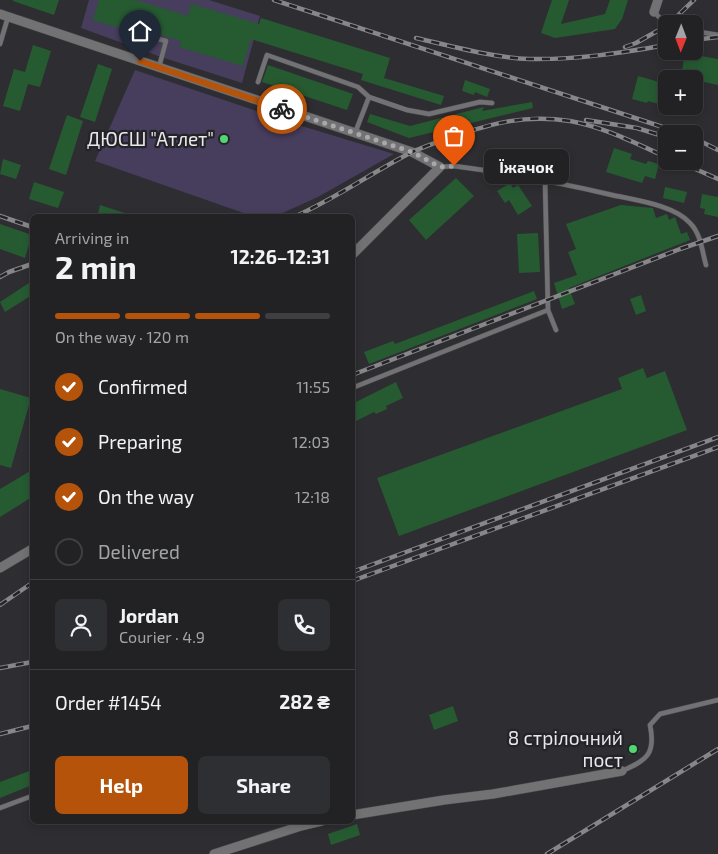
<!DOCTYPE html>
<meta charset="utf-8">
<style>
:root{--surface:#222225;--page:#2e2f32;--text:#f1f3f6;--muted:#a2a4a7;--line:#3f3f42;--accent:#b45309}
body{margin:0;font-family:"Exo 2",sans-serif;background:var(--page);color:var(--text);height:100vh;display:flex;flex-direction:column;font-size:19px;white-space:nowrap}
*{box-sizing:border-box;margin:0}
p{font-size:16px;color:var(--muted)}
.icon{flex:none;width:28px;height:28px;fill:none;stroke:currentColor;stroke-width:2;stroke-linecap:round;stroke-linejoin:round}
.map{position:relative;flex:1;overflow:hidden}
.sheet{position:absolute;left:30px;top:214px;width:325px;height:610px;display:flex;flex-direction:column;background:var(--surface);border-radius:8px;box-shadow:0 2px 8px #0003,0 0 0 1px var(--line)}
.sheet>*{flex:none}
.needle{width:32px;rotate:181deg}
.tools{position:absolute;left:658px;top:15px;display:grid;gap:10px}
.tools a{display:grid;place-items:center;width:45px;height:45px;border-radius:8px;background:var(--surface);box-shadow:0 2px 8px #0003,0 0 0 1px var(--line);font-size:25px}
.pin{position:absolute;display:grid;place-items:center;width:42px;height:42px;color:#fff;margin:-51px -21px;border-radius:50% 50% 50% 0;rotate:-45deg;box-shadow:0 0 5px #0007}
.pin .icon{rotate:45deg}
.courier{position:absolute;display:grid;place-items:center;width:50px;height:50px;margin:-25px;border:4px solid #b45309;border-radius:50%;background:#fff;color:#222;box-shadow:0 1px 6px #0007}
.bubble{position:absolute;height:35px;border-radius:8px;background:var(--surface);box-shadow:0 2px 8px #0003,0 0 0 1px var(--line);font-size:16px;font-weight:700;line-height:35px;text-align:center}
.head em{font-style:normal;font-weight:700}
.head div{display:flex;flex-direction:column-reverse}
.head{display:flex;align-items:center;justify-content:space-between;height:85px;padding:0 25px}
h1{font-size:32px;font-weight:700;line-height:38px}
.bar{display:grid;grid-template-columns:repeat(4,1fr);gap:8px 5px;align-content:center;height:60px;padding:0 25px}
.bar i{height:6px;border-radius:4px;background:var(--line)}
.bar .selected{background:var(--accent)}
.bar p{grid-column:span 4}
.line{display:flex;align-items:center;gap:12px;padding:0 25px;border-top:1px solid var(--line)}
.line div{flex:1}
.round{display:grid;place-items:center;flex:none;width:52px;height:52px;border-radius:8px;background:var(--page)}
ol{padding:0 25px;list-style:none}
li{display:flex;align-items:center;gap:15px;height:55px}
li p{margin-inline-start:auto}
li .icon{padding:5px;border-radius:50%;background:var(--accent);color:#fff;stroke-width:4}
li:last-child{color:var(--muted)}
li i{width:28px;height:28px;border:2px solid var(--line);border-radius:50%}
.cta{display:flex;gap:10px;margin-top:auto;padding:10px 25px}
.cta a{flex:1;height:58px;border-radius:8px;background:var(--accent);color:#fff;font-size:20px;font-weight:700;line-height:58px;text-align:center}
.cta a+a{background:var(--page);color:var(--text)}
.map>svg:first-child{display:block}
.green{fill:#473d5d}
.building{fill:#265b32}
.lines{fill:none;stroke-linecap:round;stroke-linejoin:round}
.service-casing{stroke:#4c4b4f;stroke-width:5.5}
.minor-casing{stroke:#4c4b4f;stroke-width:10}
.service{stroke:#727173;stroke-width:4.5}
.minor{stroke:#727173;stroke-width:9}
.rail-casing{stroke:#878689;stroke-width:4.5}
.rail{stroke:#242327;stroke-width:2.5;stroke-dasharray:8;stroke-linecap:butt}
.done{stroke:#a8a7aa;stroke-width:5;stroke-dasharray:0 9}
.route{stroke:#b45309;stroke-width:6}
.poi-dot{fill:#52d673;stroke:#242327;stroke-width:2}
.labels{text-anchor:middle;stroke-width:4.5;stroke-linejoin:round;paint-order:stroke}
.poi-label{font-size:19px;fill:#e9e8eb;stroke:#242327;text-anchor:end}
</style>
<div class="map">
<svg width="718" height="854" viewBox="0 0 718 854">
<rect width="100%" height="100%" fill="#2e2d31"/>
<path class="green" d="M89,0H209L260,16L242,83L161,57L81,28Z
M135,70L292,123L394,154L318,197L276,216H252L95,161Z"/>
<path class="building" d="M13,0H59L54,15L13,1Z
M99,0H135L188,16L191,4L259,24L261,18L390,58L384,78L444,96L441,105L361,80L363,74L251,39L243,66L179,47L181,41L139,28L137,33L93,20Z
M552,0H569L561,24L605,14L610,0H628L622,19L615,29L555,38L541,33Z
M33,45L51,51L40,87L28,84L20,111L3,106L14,69L25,72Z
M685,53L718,59V85L681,77Z
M98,64L112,69L95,122L80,117Z
M268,65L353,94L347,110L262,82Z
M638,76L666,84V106L648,101L647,103L632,99Z
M465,80L490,89L487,97L475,92L474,95L462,91Z
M532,102L533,108L409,138L367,122L370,114L410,126L484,107L482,111Z
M67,115L83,121L66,175L49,169Z
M614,148L632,154L630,159L646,164L648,161L659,164L655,179L645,176L642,183L606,172Z
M3,159L21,165L16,179L0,174Z
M456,178L474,196L426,240L409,220Z
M34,182L64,192L58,208L29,199Z
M510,183L513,188L518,185L532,206L518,215L509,200L505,203L497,191Z
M665,187L687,192L684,203L663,198Z
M702,194L718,197V217L704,214L705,209L700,208Z
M100,205L131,215V216H105L98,214Z
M621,205L653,208L656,218L667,214L669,220L675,217L681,234L687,232L690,240L569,288L575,304L562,309L554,283L577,275L568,252L576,249L566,224Z
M0,224L32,235L25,258L0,249Z
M538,233L540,272L519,273L517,234Z
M32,281V295L5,312L0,302Z
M534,291L537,299L369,364L364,352L393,341L395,344Z
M641,295L646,311L636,315L630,299Z
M643,368L647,378L665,371L687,430L399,536L377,478L622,389L618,378Z
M396,382L403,398L386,406L387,409L376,414L374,412L356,421L352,415V404Z
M0,389L31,398L11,468L0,465Z
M32,470V497L0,517V489Z
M453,706L458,721L434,730L429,715Z
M637,744L640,752L629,755L627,747Z
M32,770V785L0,798V782Z
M357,824L360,835L331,845L328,834Z"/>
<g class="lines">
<defs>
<path id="service" d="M654,12L666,24
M694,31L718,35
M143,35L166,41L159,67
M0,44L8,17
M258,82L267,55L358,87L369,97
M355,133L369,97L407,110L429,114L480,102L492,103
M440,167L454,166C508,173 560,183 612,195C635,200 674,205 690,223C701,234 702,251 706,265
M545,180L548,310L556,330
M352,388L548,310
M622,771C647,760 656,754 650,725L660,714L718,700
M0,808L32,796"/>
<path id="minor" d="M654,12L658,0
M0,14L412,152L440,167L352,255
M0,568L32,549
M352,815L444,800L493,794L622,771
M214,854L301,826L322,821"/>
</defs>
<use href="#service" class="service-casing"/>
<use href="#minor" class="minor-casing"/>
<use href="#service" class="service"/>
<use href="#minor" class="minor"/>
<defs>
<path id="rail" d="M274,0L684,134
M669,24L694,0
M416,38C451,46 494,58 529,59C576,60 621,53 666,45
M694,40L718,37
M625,47L636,43L666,26
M586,120L637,128L666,137
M694,138L718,150
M677,161L718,179
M0,216L32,227
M296,216C336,198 373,172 412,152C425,146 438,142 451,137C494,123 525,114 570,121C604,127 635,143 666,157
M0,277L9,272L32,264
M352,375L680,249L718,236
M352,572L718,437
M352,581L718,447
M0,605L32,583
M0,668L32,662
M0,734L32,726
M547,854L718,749"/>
</defs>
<use href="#rail" class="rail-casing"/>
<use href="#rail" class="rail"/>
</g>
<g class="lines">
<path class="done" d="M282,109L412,152L440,167L454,166"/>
<path class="route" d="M140,61L282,109"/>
</g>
<g class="poi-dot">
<circle cx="224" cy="139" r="5"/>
<circle cx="633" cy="749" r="5"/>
</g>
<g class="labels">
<g class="poi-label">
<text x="214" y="146">ДЮСШ "Атлет"</text>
<text x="623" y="745">8 стрілочний<tspan x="623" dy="22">пост</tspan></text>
</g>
</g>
</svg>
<div class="tools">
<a><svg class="needle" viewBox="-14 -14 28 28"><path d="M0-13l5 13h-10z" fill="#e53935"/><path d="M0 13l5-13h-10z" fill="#a2a4a7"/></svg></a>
<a>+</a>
<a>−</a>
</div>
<div class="pin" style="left:454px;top:166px;background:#ea580c"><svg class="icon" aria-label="bag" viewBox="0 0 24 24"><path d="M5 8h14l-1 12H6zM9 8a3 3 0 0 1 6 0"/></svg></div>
<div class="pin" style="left:140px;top:61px;background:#1f2937"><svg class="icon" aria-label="home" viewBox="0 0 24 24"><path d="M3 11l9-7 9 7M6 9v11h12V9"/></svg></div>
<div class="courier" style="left:282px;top:109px"><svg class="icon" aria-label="bike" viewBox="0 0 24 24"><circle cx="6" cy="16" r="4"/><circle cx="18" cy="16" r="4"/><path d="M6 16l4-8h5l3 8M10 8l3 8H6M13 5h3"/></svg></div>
<div class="bubble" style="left:484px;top:149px;width:85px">Їжачок</div>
<section class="sheet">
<div class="head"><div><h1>2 min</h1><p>Arriving in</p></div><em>12:26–12:31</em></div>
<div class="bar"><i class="selected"></i><i class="selected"></i><i class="selected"></i><i></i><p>On the way · 120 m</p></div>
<ol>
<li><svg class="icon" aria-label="check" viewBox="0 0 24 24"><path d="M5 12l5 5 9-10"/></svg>Confirmed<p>11:55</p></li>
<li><svg class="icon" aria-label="check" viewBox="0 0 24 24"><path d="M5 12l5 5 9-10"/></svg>Preparing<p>12:03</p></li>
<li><svg class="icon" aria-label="check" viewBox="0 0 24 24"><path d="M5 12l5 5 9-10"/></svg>On the way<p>12:18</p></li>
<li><i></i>Delivered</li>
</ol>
<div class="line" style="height:90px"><a class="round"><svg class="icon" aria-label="person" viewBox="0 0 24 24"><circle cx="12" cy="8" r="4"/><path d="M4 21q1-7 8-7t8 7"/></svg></a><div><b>Jordan</b><p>Courier · 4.9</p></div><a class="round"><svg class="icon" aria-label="phone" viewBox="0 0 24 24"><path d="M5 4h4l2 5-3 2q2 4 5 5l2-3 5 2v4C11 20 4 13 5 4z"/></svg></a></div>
<div class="line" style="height:65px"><div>Order #1454</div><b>282 ₴</b></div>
<div class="cta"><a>Help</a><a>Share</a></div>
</section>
</div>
